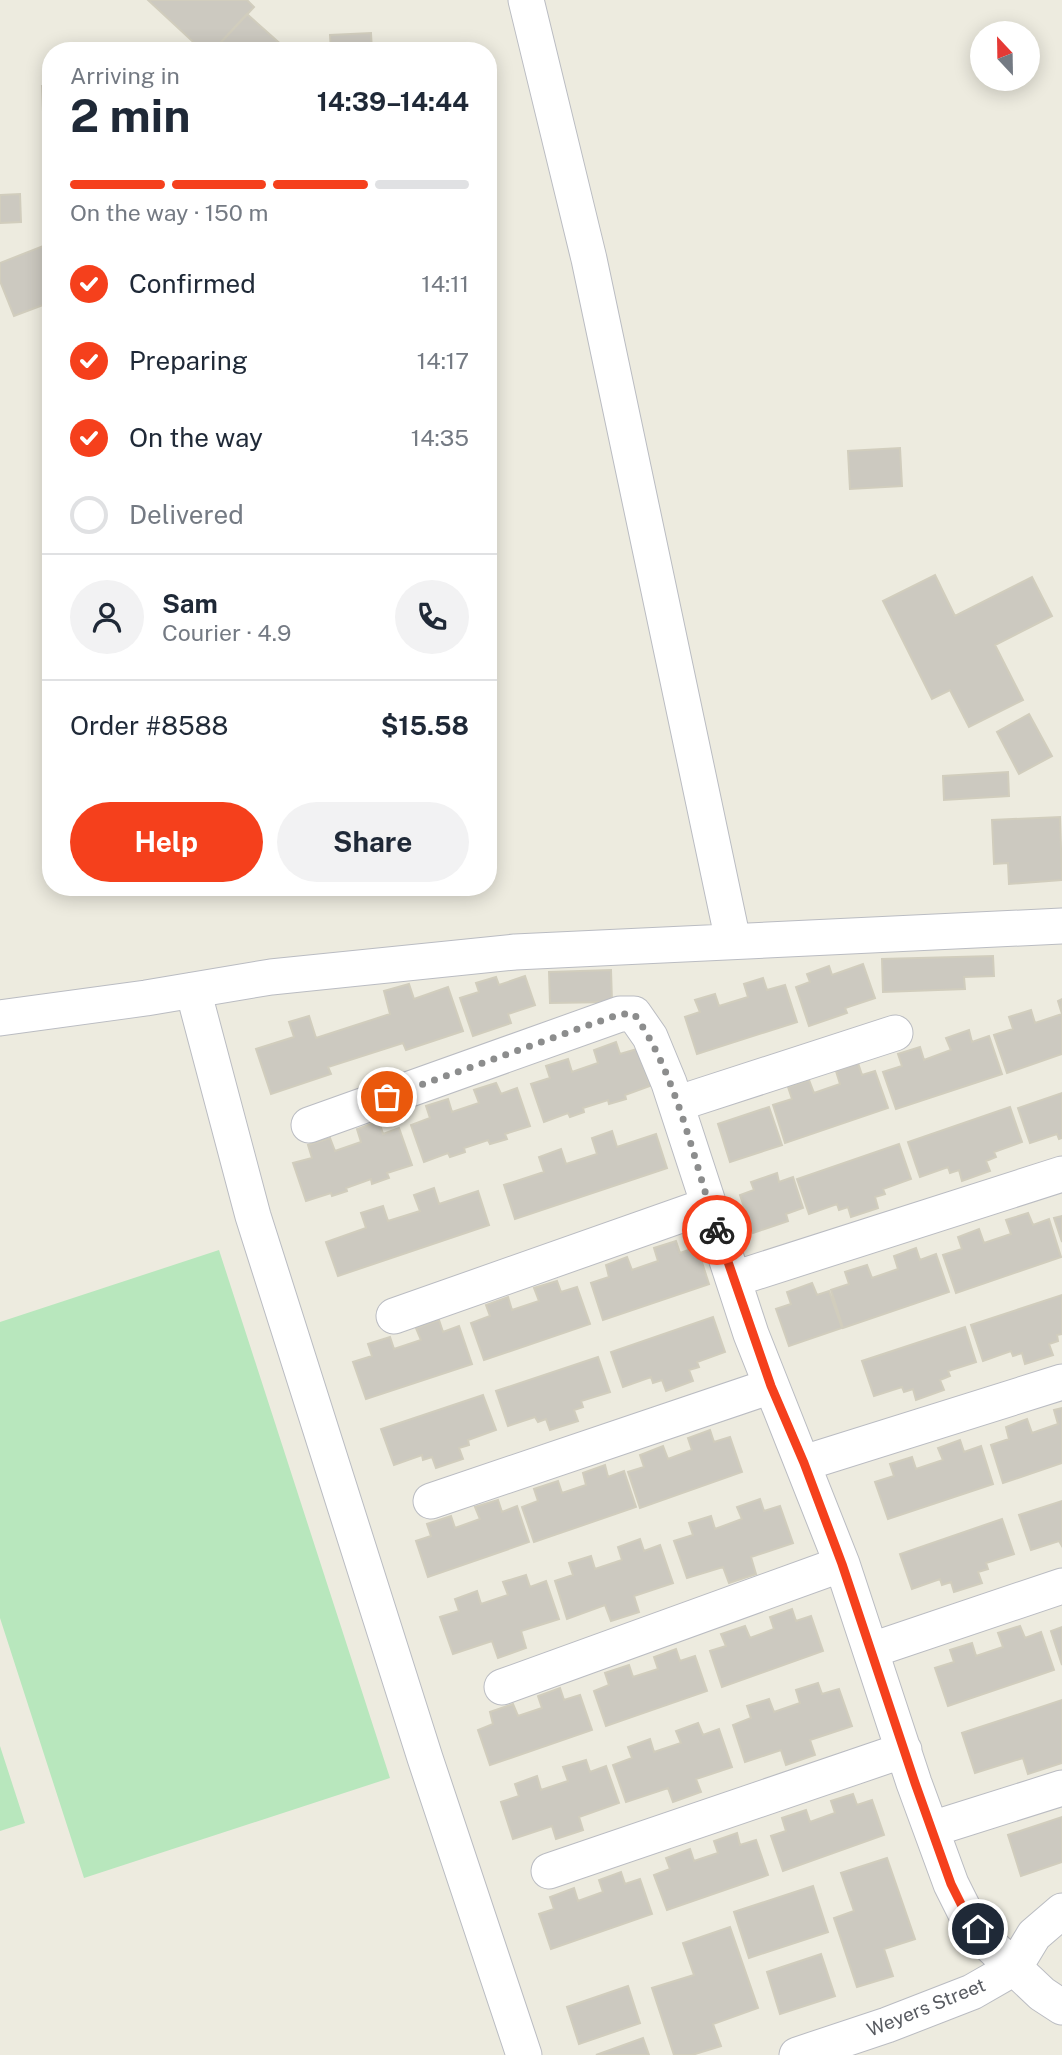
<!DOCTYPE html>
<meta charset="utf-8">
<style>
:root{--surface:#fff;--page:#f2f2f3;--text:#1f2937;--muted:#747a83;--line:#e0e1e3;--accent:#f5401c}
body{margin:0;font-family:"Public Sans",sans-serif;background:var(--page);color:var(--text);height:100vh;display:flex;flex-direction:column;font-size:26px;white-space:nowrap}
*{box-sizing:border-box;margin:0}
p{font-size:23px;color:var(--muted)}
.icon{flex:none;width:38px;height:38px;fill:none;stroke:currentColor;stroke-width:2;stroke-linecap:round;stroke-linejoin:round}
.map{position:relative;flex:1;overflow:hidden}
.side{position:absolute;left:42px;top:42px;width:455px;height:854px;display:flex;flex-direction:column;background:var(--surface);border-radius:28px;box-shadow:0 4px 18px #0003}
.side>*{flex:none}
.needle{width:46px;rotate:338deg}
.controls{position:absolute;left:970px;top:21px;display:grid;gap:14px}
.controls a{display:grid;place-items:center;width:70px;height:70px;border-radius:50%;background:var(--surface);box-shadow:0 4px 18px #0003;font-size:35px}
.pin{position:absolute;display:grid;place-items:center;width:60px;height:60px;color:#fff;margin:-30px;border:4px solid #fff;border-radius:50%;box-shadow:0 2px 7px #0007}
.courier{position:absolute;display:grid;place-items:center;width:70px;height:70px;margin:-35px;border:5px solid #f5401c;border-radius:50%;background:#fff;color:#222;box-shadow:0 2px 9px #0007}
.overview em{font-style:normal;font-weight:700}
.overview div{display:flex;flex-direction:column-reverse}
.overview{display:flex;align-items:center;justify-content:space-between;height:119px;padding:0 28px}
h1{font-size:46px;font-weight:700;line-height:52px}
.bar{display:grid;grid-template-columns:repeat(4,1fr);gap:10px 7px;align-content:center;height:84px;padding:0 28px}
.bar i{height:9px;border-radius:5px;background:var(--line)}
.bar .current{background:var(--accent)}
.bar p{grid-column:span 4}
.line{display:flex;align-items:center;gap:18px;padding:0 28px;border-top:2px solid var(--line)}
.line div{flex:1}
.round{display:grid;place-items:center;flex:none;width:74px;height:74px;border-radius:37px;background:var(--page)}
ol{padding:0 28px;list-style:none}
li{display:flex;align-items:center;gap:21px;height:77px}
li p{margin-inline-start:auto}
li .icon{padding:7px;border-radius:50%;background:var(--accent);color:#fff;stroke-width:4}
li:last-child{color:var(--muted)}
li i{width:38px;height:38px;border:4px solid var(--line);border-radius:50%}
.button{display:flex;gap:14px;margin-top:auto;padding:14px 28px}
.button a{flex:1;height:80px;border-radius:42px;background:var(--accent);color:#fff;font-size:28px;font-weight:700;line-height:80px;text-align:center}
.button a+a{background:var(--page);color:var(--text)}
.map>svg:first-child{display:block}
.pitch{fill:#b8e7bd}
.building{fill:#ccc9c0;stroke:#d1cdbd;stroke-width:2}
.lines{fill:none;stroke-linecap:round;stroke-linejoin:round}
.street-casing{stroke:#babcc2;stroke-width:37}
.street{stroke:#fff;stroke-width:35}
.done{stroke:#8c8d8d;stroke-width:7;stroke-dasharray:0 12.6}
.route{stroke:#f5401c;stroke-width:9}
.labels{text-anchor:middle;stroke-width:6;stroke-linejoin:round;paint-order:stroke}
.street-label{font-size:19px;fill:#585b61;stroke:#fff}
</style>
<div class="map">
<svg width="1062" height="2055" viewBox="0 0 1062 2055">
<rect width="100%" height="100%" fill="#edebdf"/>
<path class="pitch" d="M219,1250L390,1778L84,1878L0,1618V1322Z
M0,1746L25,1823L0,1831Z"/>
<path class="building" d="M148,0H247L254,7L213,51H203Z
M247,14L285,48L283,51H230L221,42Z
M371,33L372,51H331L330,35Z
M42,86H51V188H46Z
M20,194L21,222L0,223V195Z
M51,243V302L14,316L0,281V263Z
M900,448L902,486L850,489L848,451Z
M935,575L955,616L1032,577L1052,616L995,645L1023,700L969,727L950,690L932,699L883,601Z
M1029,714L1052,756L1019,774L997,732Z
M1008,772L1009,796L944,800L943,776Z
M1060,817L1062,880L1009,884L1008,863L994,864L992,820Z
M993,956L994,976L964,977L965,989L883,992L882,959Z
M863,964L875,998L845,1008L847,1013L809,1026L796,987L810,982L807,974L829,966L832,975Z
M611,970L612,1002L550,1003L549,972Z
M525,976L535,1005L508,1014L511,1023L473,1036L460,998L479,992L476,983L496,977L499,985Z
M763,978L767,990L785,985L797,1022L697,1054L685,1017L700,1012L695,1000L715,994L719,1006L748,997L744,984Z
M409,984L414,999L448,987L463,1031L406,1050L403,1043L328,1067L331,1074L271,1094L256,1049L294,1037L289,1022L309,1016L316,1038L390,1014L384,991Z
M1062,999V1054L1007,1073L994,1035L1013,1029L1009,1017L1031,1010L1035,1023L1062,1014L1058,1001Z
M969,1030L972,1042L989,1036L1002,1074L896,1109L883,1072L902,1066L898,1054L920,1047L924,1060L951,1050L946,1038Z
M616,1042L620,1054L637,1049L650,1086L625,1095L626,1099L609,1104L608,1100L583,1108L584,1112L570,1117L568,1113L544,1122L531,1084L550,1078L546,1066L568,1059L572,1072L598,1063L594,1050Z
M858,1063L862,1075L875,1071L888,1108L785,1143L773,1105L792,1099L788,1087L809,1080L814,1093L840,1084L836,1071Z
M496,1083L501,1094L517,1088L530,1126L505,1134L507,1139L490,1144L488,1140L464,1148L465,1152L450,1157L448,1153L424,1162L411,1125L430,1118L426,1106L448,1099L452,1112L479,1103L474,1090Z
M1062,1093V1138L1059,1139L1057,1134L1030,1143L1018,1108Z
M769,1107L782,1145L730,1162L718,1124Z
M1010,1107L1022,1142L994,1152L996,1157L986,1161L990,1171L962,1181L959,1170L950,1173L948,1167L920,1177L908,1142Z
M379,1121L383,1134L399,1128L412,1165L387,1173L389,1178L372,1184L371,1179L346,1188L347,1191L332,1196L331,1193L306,1201L293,1163L312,1158L308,1145L330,1138L335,1151L361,1142L357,1129Z
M612,1131L617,1147L656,1134L667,1168L515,1219L504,1185L544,1172L539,1157L561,1149L566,1164L597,1154L592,1138Z
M899,1144L911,1179L883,1189L885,1194L875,1197L878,1208L851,1217L848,1207L839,1210L837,1204L809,1214L797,1179Z
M777,1173L779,1182L793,1177L803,1208L786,1214L788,1221L753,1233L740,1195L754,1190L751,1182Z
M434,1188L439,1204L478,1191L489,1225L338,1276L326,1242L366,1228L361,1213L383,1206L388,1221L420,1211L414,1195Z
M1028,1213L1033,1225L1049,1219L1061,1257L956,1293L943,1255L962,1249L958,1237L979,1229L984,1243L1011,1234L1006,1220Z
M1062,1216V1242L1054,1218Z
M676,1241L680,1253L697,1247L709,1284L603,1320L591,1283L609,1277L606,1265L627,1257L632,1270L658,1261L654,1248Z
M916,1248L920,1260L936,1254L949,1292L843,1328L831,1290L849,1284L845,1272L867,1265L872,1278L898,1269L894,1256Z
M557,1281L561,1292L577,1287L590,1324L484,1360L471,1323L490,1316L486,1305L508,1297L512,1310L539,1301L534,1288Z
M812,1283L817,1295L829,1291L842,1328L789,1346L776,1309L791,1304L787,1292Z
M1062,1295V1334L1057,1335L1058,1341L1049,1344L1053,1355L1025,1364L1022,1353L1013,1356L1011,1351L983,1361L971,1325Z
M713,1317L725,1352L697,1362L699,1367L689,1370L693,1381L666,1391L662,1380L653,1383L651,1377L623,1387L611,1352Z
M439,1320L443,1332L459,1326L472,1364L366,1399L353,1362L372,1356L368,1344L390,1337L394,1349L421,1340L416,1328Z
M965,1327L976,1362L948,1371L950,1376L940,1380L944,1390L916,1400L913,1389L904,1392L902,1387L874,1396L862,1361Z
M598,1357L610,1392L581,1401L583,1407L574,1410L578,1421L550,1430L546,1419L538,1422L535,1417L508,1426L496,1391Z
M483,1395L496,1430L468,1440L469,1445L459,1448L463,1459L436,1468L432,1457L423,1460L422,1455L394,1465L381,1429Z
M1062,1408V1463L1003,1483L991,1445L1009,1439L1006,1427L1027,1419L1032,1433L1058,1424L1054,1410Z
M710,1430L714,1442L730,1437L742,1472L640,1508L628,1472L644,1467L640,1455L663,1446L668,1459L692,1450L688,1438Z
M960,1440L964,1452L981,1446L993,1484L888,1519L875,1482L894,1476L890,1464L912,1457L916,1469L943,1460L938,1448Z
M605,1465L608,1477L624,1471L636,1507L534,1542L522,1507L538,1501L534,1489L558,1481L562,1493L586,1485L583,1473Z
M760,1499L764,1511L780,1506L793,1543L751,1557L756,1574L729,1583L723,1567L687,1578L674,1541L693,1535L689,1523L711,1516L715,1529L742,1519L737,1507Z
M498,1500L502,1512L517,1506L529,1542L428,1577L416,1541L431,1536L427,1524L451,1516L455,1528L480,1519L475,1507Z
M1062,1501V1546L1059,1541L1031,1550L1019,1515Z
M1002,1519L1014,1554L986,1563L988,1569L978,1572L982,1583L954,1592L951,1582L942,1585L940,1579L912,1589L900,1554Z
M640,1539L644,1551L660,1545L673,1583L634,1596L639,1612L611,1621L605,1605L567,1619L555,1581L573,1575L569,1563L591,1556L595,1569L622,1560L618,1547Z
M526,1575L530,1587L546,1581L559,1619L521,1631L526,1648L498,1658L492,1641L453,1654L440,1617L459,1611L455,1599L477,1591L481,1604L508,1595L503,1582Z
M792,1609L796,1621L811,1616L823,1651L722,1687L710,1651L726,1646L721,1634L745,1626L750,1638L774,1629L770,1617Z
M1020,1626L1025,1638L1041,1632L1054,1670L948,1706L935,1668L954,1662L950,1650L972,1643L976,1656L1003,1647L998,1633Z
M1062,1627V1665L1051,1631Z
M676,1649L680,1661L695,1656L707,1691L606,1726L594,1691L609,1685L605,1673L629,1665L633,1677L658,1669L654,1657Z
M818,1683L822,1694L839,1689L852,1726L810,1740L815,1755L786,1765L781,1750L745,1762L733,1725L751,1718L747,1706L769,1699L774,1712L800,1703L796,1690Z
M560,1688L564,1700L580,1695L592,1730L490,1765L478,1730L493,1724L490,1712L513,1704L518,1716L542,1708L538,1696Z
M1062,1700V1763L1028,1774L1023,1758L975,1773L962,1733Z
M698,1723L703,1735L719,1729L732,1767L696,1779L701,1792L673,1802L668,1788L626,1802L613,1765L632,1758L628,1747L650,1739L654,1752L681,1743L676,1731Z
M586,1760L590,1772L606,1766L619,1803L579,1817L583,1830L556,1839L552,1826L513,1839L501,1802L519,1796L515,1784L537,1776L541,1790L568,1781L563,1767Z
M853,1794L857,1805L872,1800L884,1835L783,1871L771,1836L786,1831L782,1818L806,1810L810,1822L835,1813L831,1801Z
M1062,1817V1862L1021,1876L1008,1835Z
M737,1833L740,1845L756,1840L768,1875L667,1910L654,1875L670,1869L666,1858L690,1849L694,1861L718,1853L714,1841Z
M887,1858L915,1939L884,1949L893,1976L857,1987L834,1918L854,1911L841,1873Z
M621,1872L625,1884L640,1879L652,1914L551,1949L539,1914L554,1909L550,1897L574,1888L578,1901L603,1892L599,1880Z
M813,1886L828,1932L749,1958L734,1912Z
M730,1927L758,2008L713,2024L721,2046L692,2055H674L652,1988L694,1975L683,1943Z
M821,1954L835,1996L780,2014L767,1972Z
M628,1986L640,2023L579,2044L567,2007Z
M643,2038L649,2055H596Z"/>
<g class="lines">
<defs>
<path id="street" d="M526,0L589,259L733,941
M193,990L253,1216L425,1758L524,2055
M0,1018L146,998L271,977L515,952L1062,926
M676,1104L895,1033
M309,1125L620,1014H634L650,1037L669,1083L751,1334L842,1564L914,1783L951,1884L967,1916L988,1943L1042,1994L1062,2007
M734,1279L1062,1174
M394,1316L709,1205
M804,1463L1062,1382
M431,1501L771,1386
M872,1650L1062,1586
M502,1687L842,1564
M932,1829L1062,1788
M549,1871L904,1750
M797,2055L887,2025L972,1992L1014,1968L1034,1935L1062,1911"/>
</defs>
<use href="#street" class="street-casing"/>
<use href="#street" class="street"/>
</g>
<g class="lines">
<path class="done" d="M387,1097L620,1014H634C676,1072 694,1161 717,1230"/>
<path class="route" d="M717,1230L771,1386L804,1463L842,1564L915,1783L951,1884L967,1916L978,1929"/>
</g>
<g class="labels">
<g class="street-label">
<text transform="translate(926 2007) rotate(-22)" y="7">Weyers Street</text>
</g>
</g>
</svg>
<div class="controls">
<a><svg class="needle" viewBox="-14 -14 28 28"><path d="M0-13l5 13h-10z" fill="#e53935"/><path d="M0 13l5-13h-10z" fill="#747a83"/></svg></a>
</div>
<div class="pin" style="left:387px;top:1097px;background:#ea580c"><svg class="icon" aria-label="bag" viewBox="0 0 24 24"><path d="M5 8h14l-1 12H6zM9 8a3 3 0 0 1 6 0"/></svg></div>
<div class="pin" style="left:978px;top:1929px;background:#1f2937"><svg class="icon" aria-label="home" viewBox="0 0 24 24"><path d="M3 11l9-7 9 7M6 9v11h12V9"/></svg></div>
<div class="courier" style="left:717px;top:1230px"><svg class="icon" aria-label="bike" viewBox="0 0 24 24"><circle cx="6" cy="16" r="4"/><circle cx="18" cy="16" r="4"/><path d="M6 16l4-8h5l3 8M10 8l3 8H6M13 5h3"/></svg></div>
<section class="side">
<div class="overview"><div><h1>2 min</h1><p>Arriving in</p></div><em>14:39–14:44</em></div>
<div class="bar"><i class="current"></i><i class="current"></i><i class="current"></i><i></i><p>On the way · 150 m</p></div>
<ol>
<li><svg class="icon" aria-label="check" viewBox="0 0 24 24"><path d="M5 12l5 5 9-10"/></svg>Confirmed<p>14:11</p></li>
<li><svg class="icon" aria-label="check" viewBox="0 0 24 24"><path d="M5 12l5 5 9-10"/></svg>Preparing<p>14:17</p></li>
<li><svg class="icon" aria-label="check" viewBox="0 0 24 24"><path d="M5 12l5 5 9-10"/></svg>On the way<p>14:35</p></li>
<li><i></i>Delivered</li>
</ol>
<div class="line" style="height:126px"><a class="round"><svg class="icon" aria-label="person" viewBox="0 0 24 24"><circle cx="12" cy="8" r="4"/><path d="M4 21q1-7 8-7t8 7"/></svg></a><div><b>Sam</b><p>Courier · 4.9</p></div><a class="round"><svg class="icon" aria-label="phone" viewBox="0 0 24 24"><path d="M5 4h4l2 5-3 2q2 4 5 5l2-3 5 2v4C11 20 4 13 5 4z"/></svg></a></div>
<div class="line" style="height:91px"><div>Order #8588</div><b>$15.58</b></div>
<div class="button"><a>Help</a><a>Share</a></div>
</section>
</div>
